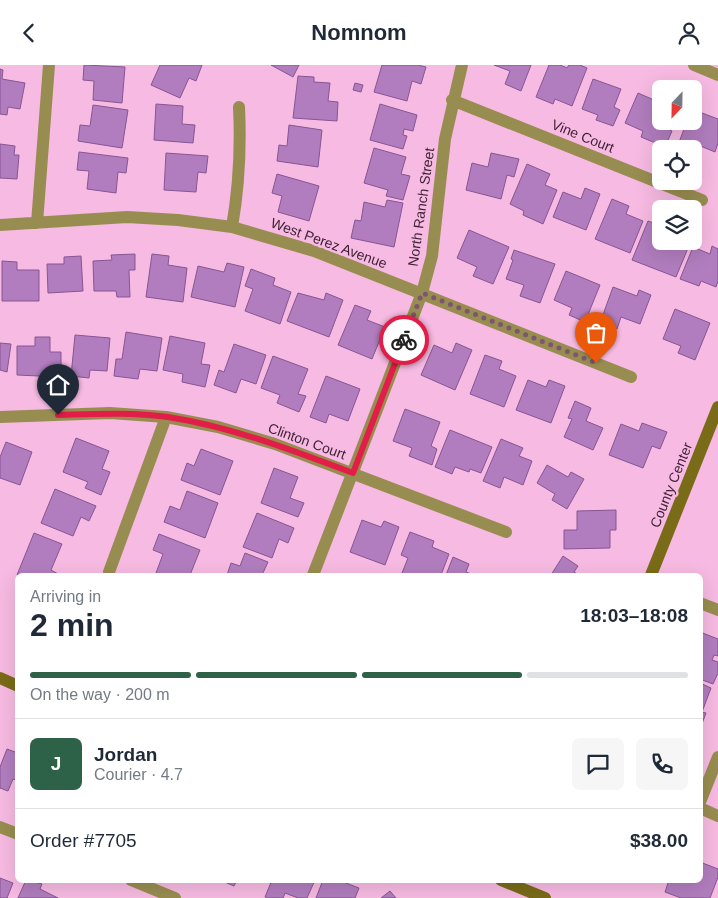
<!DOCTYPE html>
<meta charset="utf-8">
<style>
:root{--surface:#fff;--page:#f6f6f7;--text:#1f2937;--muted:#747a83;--line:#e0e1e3;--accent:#2e6248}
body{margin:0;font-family:Arial,sans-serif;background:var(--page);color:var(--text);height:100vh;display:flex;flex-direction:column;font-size:19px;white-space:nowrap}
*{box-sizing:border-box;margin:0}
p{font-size:16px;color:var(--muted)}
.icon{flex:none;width:28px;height:28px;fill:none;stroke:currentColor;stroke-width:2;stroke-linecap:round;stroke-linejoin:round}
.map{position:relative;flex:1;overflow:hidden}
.side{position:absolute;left:15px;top:508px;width:688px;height:310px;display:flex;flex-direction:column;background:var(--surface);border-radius:8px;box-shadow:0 5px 20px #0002}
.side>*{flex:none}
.needle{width:32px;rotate:202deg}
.buttons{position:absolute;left:652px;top:15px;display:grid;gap:10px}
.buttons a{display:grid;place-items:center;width:50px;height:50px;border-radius:8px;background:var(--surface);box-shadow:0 5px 20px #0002;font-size:25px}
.pin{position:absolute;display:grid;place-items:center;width:42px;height:42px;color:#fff;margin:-51px -21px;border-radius:50% 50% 50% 0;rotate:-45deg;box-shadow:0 0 5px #0007}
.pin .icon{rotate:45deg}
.courier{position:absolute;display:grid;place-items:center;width:50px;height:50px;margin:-25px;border:4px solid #e11d48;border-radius:50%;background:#fff;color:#222;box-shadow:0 1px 6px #0007}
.headline em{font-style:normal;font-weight:600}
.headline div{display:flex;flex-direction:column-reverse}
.headline{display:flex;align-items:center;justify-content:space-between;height:85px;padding:0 15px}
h1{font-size:32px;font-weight:600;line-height:38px}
.bar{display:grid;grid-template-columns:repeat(4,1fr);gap:8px 5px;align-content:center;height:60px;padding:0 15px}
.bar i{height:6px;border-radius:4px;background:var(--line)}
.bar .active{background:var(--accent)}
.bar p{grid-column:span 4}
.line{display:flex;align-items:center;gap:12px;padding:0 15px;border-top:1px solid var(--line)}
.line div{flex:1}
.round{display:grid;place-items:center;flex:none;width:52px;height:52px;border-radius:8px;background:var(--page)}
header{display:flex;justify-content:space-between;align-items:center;height:65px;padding:0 15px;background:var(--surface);font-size:22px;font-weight:600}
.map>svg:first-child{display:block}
.building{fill:#b17dbe;stroke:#875593}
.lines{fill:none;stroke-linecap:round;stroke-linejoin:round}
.street{stroke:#988d50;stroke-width:12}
.secondary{stroke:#796b18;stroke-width:12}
.done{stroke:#7d5570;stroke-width:5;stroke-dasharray:0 9}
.route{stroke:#e11d48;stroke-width:6}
.labels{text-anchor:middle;stroke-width:5;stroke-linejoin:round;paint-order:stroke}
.street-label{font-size:14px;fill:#3c1f33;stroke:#f7bae2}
</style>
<header><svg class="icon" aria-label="back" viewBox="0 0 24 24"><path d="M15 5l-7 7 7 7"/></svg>Nomnom<svg class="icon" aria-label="person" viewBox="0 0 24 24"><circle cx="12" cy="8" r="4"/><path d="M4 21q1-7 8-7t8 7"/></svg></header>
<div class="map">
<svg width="718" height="833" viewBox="0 0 718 833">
<rect width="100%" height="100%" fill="#f7bae2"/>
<path class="building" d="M84,0L125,2L122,38L93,35L94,16L83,15Z
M160,0H202L196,16L189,13L180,33L151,20Z
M271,0H299L293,12Z
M382,0H418L426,2L421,19L412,16L407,36L374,27Z
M494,0H531L521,26L505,19L510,6Z
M549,0H560L567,3L569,0H580L587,3L572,41L555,34L553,39L536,32Z
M0,4L3,5L2,14L25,18L20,44L8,42L7,50L0,49Z
M298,11L314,12V17L330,18L328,36L338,37L337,56L293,53Z
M593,14L621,24L614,42L620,45L613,61L596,55L598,50L582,44Z
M355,18L363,20L361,27L353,25Z
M638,28L661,38V56H666L664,62L672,66L665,82L641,72L643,66L625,58Z
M156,39L183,41L182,59L195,60L193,78L154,75Z
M380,39L417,50L413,66L404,64L403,70L407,71L403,84L370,75Z
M93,40L128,45L122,83L78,76L80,60L90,61Z
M694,45L718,54V78L715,87L698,80L695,87L694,84L678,80L687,56H694Z
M289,60L322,65L318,102L277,96L279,80L287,81Z
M0,79L15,81L14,90H19L17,114L0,113Z
M374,83L406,92L401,109L410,111L403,135L386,131L388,125L364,118Z
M79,87L128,93L126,108L118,107L116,128L87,124L89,106L77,105Z
M166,88L208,91L206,108L198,107L196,127L164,125Z
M491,88L519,94L514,112L507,110L501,134L466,125L472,98L488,102Z
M527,99L550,109L545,120L557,125L543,159L523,150L524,146L510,139Z
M277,109L319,121L309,156L278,147L282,131L272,128Z
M585,123L600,129L586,165L553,152L563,127L581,134Z
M612,134L629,141L626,149L643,156L630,188L595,174Z
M387,135L403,138L394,182L351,173L355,155L361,156L364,137L385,142Z
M648,156L661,161V176H671L688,183L676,212L632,195Z
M469,165L509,182L493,219L473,211L477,202L457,193Z
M712,181L718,184V216L716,222L701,216L699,221L680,214L693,182L710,189Z
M514,185L555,199L540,238L520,231L524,220L506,214L513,195L511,194Z
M135,189V205H129L130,232H117L116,226H94L93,196L112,195L111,190Z
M152,189L169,191L168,200L187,203L183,237L146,232Z
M81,191L83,226L48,228L47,199H64V192Z
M2,196L17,197V205H39V236H2Z
M227,198L244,202L235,242L191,232L198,201L224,207Z
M251,204L275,213L273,220L291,227L280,259L245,246L253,224L245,221Z
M566,206L600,220L585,257L569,250L572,243L554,235Z
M613,222L637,231L639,225L651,230L640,259L621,252L617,264L600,258Z
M298,228L324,235L326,228L343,235L329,272L287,256Z
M355,240L371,246L367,255L385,262L372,294L338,280Z
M675,244L710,258L695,295L678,288L681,281L663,274Z
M126,267L162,273L157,306L140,304L138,314L114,311L116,294H122Z
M75,270L110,273L107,306L90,305L89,313L71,311Z
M170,271L205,278L201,299L210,300L205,322L182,317L183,309L163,305Z
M35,272H50V287H61V312L17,310V281H35Z
M0,278L11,279L7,307L0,305Z
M456,278L472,285L455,325L421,310L434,280L452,288Z
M234,279L266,290L256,319L241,314L236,328L214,320L219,305L224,307Z
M485,290L502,296L499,304L516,311L504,342L470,329Z
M273,291L308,304L298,329L306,331L299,347L277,338L280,330L261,323Z
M326,311L360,324L348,356L329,349L326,358L310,352Z
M528,315L546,322L549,315L565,321L551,358L516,345Z
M575,336L591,343L586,356L603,363L593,385L564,372L572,354L568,353Z
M405,344L440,357L431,381L437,384L432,400L409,391L412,383L393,376Z
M642,358L667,367L660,384L652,381L643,403L609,390L621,359L639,366Z
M450,365L492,382L481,408L470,404L469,407L455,402L452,409L435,402Z
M76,373L109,386L102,404L110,407L101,430L85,423L88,417L63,407Z
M501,374L523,383L519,391L532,396L523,420L504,412L500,423L483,416Z
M6,377L32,387L20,420L0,413V392Z
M201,384L233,396L220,430L181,415L187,398L194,401Z
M547,400L568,412L571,407L584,414L567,444L552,435L555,429L537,418Z
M274,403L298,412L290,433L304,438L298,452L261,438Z
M55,424L96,441L89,456L81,452L73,471L41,458Z
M187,426L218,438L205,473L164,457L170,441L180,445Z
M616,445V465H610V483L564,484V465H577V446Z
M257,448L294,463L288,478L279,474L272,493L243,482Z
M362,455L381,462L384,456L399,462L385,500L350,487Z
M410,467L434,476L432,482L449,489L441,510H408L402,508L408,493L401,490Z
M34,468L62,479L51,505L60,510H17Z
M159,469L200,485L190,510H162L156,508L163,489L153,485Z
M245,488L268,497L262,510H227L231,498L240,501Z
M563,491L578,501L574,507L579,510H551Z
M453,492L469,499L466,507L474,510H446Z
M700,567L718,574V591L714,590L712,595L718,597V608L713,619L700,614Z
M700,618L711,623L702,647L706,648L700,664Z
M18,681V716L13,714L8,726L0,723V702L7,684L15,687Z
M700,797L718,804V812L710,833H681L665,827L669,815H700Z
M0,813L13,818L7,833H0Z
M26,815L42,819L40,824L58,833H18Z
M220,815H237L234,821Z
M272,815H315L307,833H298L285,828L283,833H267L265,832Z
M323,815H338L359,823L355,833H316Z
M390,826L396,833H381Z"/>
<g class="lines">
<path class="street" d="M694,0L718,10
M452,35L702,135
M37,158L49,0
M0,160L127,152L178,155L232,162L314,186L631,312
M232,162C239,122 241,83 239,42
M0,352L110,348L166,352L218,362L275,379L506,467
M109,507L166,352
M313,510L422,228L432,191L445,74L462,0
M700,538L718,545
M700,737L718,692
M700,743L718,751
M0,762L18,769
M131,815L175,833"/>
<path class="secondary" d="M651,510L718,342
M0,613L18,621
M501,815L545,833"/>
</g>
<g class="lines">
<path class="done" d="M404,275L422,228L596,298"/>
<path class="route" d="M58,350C94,349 131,347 168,352C232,362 292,385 353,408L404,275"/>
</g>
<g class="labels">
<g class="street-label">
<text transform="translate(583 71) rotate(22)" y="5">Vine Court</text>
<text transform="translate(421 142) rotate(-82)" y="5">North Ranch Street</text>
<text transform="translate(329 178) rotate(20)" y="5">West Perez Avenue</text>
<text transform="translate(307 376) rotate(20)" y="5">Clinton Court</text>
<text transform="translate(671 420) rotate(-68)" y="5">County Center</text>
</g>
</g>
</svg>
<div class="buttons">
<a><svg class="needle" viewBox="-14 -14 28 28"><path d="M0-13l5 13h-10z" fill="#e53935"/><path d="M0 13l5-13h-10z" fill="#747a83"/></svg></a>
<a><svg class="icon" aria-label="locate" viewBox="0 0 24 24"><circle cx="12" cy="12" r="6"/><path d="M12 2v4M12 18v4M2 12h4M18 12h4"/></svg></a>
<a><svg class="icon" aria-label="layers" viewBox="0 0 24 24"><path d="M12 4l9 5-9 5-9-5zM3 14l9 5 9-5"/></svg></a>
</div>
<div class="pin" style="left:596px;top:298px;background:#ea580c"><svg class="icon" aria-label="bag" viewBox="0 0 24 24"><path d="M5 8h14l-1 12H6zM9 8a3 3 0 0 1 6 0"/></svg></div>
<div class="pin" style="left:58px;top:350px;background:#1f2937"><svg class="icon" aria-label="home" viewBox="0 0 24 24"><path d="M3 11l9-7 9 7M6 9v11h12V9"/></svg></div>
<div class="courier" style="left:404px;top:275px"><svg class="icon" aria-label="bike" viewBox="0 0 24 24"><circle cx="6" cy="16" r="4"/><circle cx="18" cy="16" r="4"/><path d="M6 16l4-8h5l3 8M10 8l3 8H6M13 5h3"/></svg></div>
<section class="side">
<div class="headline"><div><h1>2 min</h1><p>Arriving in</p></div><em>18:03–18:08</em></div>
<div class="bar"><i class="active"></i><i class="active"></i><i class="active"></i><i></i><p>On the way · 200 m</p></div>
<div class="line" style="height:90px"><b class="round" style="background:var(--accent);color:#fff">J</b><div><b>Jordan</b><p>Courier · 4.7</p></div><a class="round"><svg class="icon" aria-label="chat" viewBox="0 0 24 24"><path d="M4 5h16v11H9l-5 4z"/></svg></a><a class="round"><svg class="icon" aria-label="phone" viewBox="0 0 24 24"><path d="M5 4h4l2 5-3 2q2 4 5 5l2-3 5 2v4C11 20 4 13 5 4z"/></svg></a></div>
<div class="line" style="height:65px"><div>Order #7705</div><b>$38.00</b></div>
</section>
</div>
